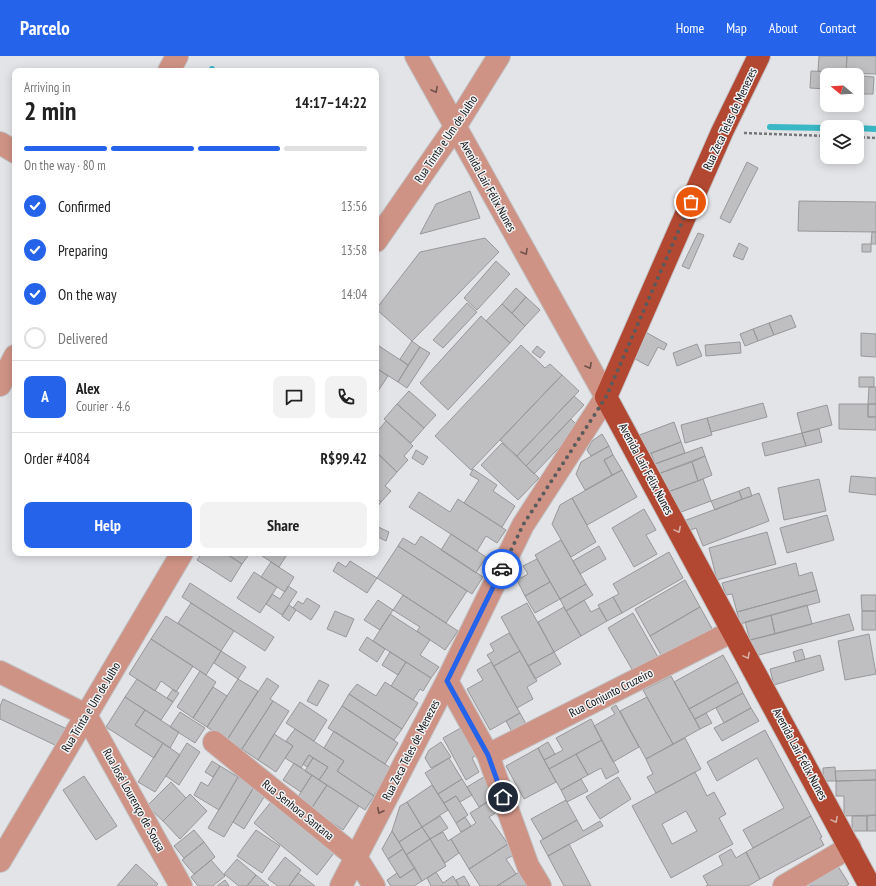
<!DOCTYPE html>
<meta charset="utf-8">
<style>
:root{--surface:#fff;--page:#f2f2f2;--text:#222;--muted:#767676;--line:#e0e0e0;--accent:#2563eb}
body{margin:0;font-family:"PT Sans Narrow",sans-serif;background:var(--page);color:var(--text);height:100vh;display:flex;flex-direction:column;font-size:15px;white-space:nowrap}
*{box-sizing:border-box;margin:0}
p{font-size:13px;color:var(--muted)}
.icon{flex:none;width:22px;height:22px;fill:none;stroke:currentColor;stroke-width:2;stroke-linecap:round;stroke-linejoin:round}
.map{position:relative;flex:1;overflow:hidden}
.details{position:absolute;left:12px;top:12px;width:367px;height:488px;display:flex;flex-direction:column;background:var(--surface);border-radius:8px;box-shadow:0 2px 10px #0003}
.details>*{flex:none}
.needle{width:26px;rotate:288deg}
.controls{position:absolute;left:820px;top:12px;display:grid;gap:8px}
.controls a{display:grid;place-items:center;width:44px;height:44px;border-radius:8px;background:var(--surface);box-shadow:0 2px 10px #0003;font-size:20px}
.pin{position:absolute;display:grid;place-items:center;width:34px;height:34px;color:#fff;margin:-17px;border:2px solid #fff;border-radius:50%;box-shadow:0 1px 4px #0007}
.courier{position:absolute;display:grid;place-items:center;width:40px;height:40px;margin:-20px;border:3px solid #2563eb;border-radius:50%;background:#fff;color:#222;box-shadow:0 1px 5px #0007}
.summary em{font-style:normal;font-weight:600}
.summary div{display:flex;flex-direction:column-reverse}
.summary{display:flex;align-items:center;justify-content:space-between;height:68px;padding:0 12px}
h1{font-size:26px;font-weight:600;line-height:30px}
.bar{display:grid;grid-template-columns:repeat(4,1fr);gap:6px 4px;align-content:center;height:48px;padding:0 12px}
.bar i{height:5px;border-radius:3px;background:var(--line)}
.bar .on{background:var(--accent)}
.bar p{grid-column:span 4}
.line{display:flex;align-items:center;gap:10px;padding:0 12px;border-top:1px solid var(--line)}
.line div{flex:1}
.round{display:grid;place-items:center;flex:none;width:42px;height:42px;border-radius:8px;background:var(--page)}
ol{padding:0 12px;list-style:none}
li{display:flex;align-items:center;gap:12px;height:44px}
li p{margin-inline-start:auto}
li .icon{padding:4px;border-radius:50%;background:var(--accent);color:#fff;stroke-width:4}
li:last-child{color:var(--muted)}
li i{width:22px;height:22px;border:2px solid var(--line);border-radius:50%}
.action{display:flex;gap:8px;margin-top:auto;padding:8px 12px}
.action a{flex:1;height:46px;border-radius:8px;background:var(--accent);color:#fff;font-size:16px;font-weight:600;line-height:46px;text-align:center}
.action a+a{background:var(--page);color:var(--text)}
header{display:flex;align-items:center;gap:24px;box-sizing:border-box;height:56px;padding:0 20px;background:var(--accent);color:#fff}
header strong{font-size:19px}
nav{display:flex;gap:22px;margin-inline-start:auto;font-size:14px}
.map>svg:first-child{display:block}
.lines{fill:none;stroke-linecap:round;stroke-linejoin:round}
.stream{stroke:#39b7c5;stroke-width:6}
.building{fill:#bfbec0;stroke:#98989a;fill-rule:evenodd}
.minor-casing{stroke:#c1c2c5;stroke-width:24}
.major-casing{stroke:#c1c2c5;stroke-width:24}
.path{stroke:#747577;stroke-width:2.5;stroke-dasharray:3 2;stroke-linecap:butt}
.minor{stroke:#cf9385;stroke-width:22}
.major{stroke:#b24831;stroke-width:22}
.oneway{stroke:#70524c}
.oneway2{stroke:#d7aea6}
.done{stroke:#5a5b5d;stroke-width:4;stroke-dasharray:0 7.2}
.route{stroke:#2563eb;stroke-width:5}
.labels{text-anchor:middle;stroke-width:3;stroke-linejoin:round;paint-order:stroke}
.street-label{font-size:12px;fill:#111112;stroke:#f0f2f4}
</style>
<header>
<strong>Parcelo</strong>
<nav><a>Home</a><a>Map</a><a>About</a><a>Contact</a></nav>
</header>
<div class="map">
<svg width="876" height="830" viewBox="0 0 876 830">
<rect width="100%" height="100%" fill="#e3e4e7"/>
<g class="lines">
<path class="stream" d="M212,13V15
M770,71L827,72
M857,72L876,73"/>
</g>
<path class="building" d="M819,0H847L846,17L818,15Z
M847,0H876V18L846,17Z
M811,15L855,17V19H827V33L810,32Z
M862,20L874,21L873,38H861Z
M747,106L758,112L730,167L720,162Z
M470,135L480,162L420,178L436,148Z
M799,145L876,146V176L798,175Z
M872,176H876V188H871Z
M698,177L704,179L689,213L682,210Z
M485,182L499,196L412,285L376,253L420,196Z
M739,187L748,192L743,204L733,200Z
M862,188H871V196H862Z
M496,205L510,218L477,254L464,242Z
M516,232L526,241L512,257L502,248Z
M526,241L540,254L525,270L512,257Z
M467,247L477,256L443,292L433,284Z
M502,248L525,270L510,287L486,265Z
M791,259L796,271L774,279L769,267Z
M481,260L510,287L448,354L420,327Z
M769,267L774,279L758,285L753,273Z
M753,273L758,285L745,290L740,278Z
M642,274L667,288L664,294L658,291L648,310L628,299Z
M861,277L876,278V301L861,300Z
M412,285L420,291L408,309L400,303Z
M740,286L741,297L706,300L705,289Z
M376,288L408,309L398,326L376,312Z
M697,288L702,300L677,310L673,297Z
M521,289L545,312L550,308L562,319L471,414L435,380Z
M537,290L545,296L540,302L532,296Z
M420,291L430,297L407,332L398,326Z
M376,312L388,320L376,338Z
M562,319L579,335L517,400L500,384Z
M859,321H874V331H859Z
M869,331H876V348H868Z
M409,335L436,359L424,372L397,348Z
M574,340L584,349L526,410L517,400Z
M763,347L767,361L711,376L707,362Z
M397,348L424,372L411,387L384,363Z
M839,348H868V361H876V374L839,373Z
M868,348H876V361H868Z
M827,349L832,369L802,377L797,357Z
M707,362L712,379L685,387L681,369Z
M571,363L579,371L534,418L526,410Z
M386,365L413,390L404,400L408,404L397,416L376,396V377Z
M674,366L681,386L644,400L637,380Z
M819,373L822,386L806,390L802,377Z
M802,377L806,390L765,400L762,387Z
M602,378L609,390L591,400L587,394L592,385Z
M681,386L685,397L655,408L651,397Z
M502,387L539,422L518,444L481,409Z
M609,390L613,399L604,404L612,419L585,434L576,418L581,406Z
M702,391L705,400L658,418L655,408Z
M416,394L428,401L423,409L412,402Z
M376,396L397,416L385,430L391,435L381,446L376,441Z
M613,399L622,414L612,419L604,404Z
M705,400L712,419L698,425L692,406Z
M692,406L698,425L665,437L658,418Z
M473,413L497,429L493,435L515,450L502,471L464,447L479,424L470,419Z
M622,414L637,441L587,469L572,442Z
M851,420L876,422V439L849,436Z
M703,423L711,445L673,459L665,437Z
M819,423L826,455L784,464L778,432Z
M749,431L752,440L742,443L739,435Z
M739,435L742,443L715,454L711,445Z
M419,436L450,456L458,443L506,474L497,487L486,480L477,495L409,451Z
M759,437L769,465L703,490L696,472L685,476L681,466Z
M376,441L381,446L376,453Z
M572,442L596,486L571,501L552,468L560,449Z
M644,453L656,474L646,479L657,498L634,511L612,472Z
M827,459L834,484L787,497L780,472Z
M376,470L389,476L386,485L376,480Z
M767,476L776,508L717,524L709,492Z
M451,478L486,501L476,517L441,494Z
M421,480L483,521L472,538L398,490L403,482L415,489Z
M561,484L586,528L560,543L535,499Z
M398,490L467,535L446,567L377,522Z
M599,490L606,503L580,518L573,505Z
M669,496L683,522L622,557L613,541L619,538L613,528Z
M202,497H225L242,508L231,526L197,504Z
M225,497H250L242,508Z
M260,497H288L279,511L259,498Z
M537,503L550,526L525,540L517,524L528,518L523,510Z
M350,505L377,522L367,537L333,515L338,506L346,511Z
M271,506L294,521L285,536L261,521Z
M796,507L799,520L812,516L817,534L737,556L732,538L726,539L722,527Z
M254,516L277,531L260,557L237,542Z
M685,524L700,551L650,580L635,553Z
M550,526L560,543L535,557L525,540Z
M190,527L274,581L265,595L182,541Z
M586,528L593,539L566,555L560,543Z
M288,530L297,536L282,559L266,548L272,538L280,543Z
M817,534L820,546L740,568L737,556Z
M403,539L458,575L445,594L417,575L420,571L393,554Z
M861,539H876V555H862Z
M613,541L622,557L607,565L598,549Z
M307,542L320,550L311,564L293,552L298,545L303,548Z
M378,544L393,554L380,574L364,564Z
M584,544L591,556L599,552L607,565L581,580L566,555Z
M191,547L234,575L221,595L178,567Z
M527,547L554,596L528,610L501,561Z
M289,549L296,554L289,565L282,560Z
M807,549L812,568L775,578L771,559Z
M564,551L581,580L554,596L538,566Z
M700,551L714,576L664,604L650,580Z
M335,555L354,563L346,581L327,573Z
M862,555H876V574H862Z
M633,557L658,601L633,615L608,572Z
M390,558L430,584L420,599L439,611L431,622L373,585Z
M849,558L854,574L755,600L750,584Z
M771,559L775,578L750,584L745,566Z
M166,560L221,595L206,619L151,583Z
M509,577L520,595L494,610L487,599L494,595L490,588Z
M869,578L876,618L845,624L838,585Z
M367,581L385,593L377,606L359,594Z
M151,583L193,610L176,636L161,625L155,635L129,618Z
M802,593L805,603L796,606L793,596Z
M221,595L246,611L238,623L214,607Z
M520,595L537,625L527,631L533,643L517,652L494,610Z
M390,596L406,606L398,619L382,609Z
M554,596L561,608L535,623L528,610Z
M723,599L738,626L689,653L674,626Z
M820,599L824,614L774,629L770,613Z
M406,606L431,622L423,635L420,633L413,644L391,630Z
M491,606L520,657L490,674L467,633L483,624L477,614Z
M200,615L216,626L193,662L177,651Z
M671,620L700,673L673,688L643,634Z
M267,622L279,630L270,643L273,645L242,693L227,684Z
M137,623L173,646L161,664L125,641Z
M238,623L258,635L227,684L207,671Z
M319,624L329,629L317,650L307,645Z
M385,626L418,647L402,673L349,638L357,628L376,640Z
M738,626L743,637L695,663L689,653Z
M213,631L227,640L207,671L193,662Z
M173,633L179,637L173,646L167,642Z
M743,637L751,652L724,667L716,652Z
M349,638L402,673L394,684L342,650Z
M125,641L145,654L135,669L163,687L154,702L106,671Z
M647,641L673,688L646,703L620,655Z
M3,643L65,672L57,690L0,663V650Z
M273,645L289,655L258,704L242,693Z
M300,646L327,664L314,685L286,667Z
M616,649L639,691L613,706L594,670L615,658L611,652Z
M342,650L398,687L385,708L328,672Z
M751,652L759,665L722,685L714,672Z
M145,654L179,676L170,692L135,669Z
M180,656L205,672L195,687L170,671Z
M520,657L526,668L512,676L506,665Z
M706,657L712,667L700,673L695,663Z
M591,663L602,684L549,713L544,704L563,694L556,682Z
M466,669L481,696L472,702L479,716L466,724L443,682Z
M295,673L344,705L337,715L374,740L365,754L319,724L328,711L309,699L301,712L285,702L293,690L286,685Z
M765,674L811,760L753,792L743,774L784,752L757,702L717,725L707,706Z
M334,675L391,712L374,740L337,715L344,705L324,692Z
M274,678L293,690L276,716L258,704Z
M685,682L701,713L656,737L647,721L653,718L646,703Z
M602,684L619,716L606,723L601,712L588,719L576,698Z
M441,686L451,701L431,712L425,702L429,694Z
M548,686L555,698L544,704L538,692Z
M163,687L180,699L155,736L138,726Z
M187,687L200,696L179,729L166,720Z
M538,692L556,726L524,743L506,710Z
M576,698L588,719L561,734L549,713Z
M309,699L313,702L307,711L303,708Z
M313,702L328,711L319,724L305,715Z
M449,702L462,723L438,738L425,717Z
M212,705L220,710L213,721L205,716Z
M294,707L312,719L301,736L283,724Z
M220,710L238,721L219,754L194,739L201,726L208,730Z
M835,711L836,725H823V712Z
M876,714V724L836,725L835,715Z
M695,716L707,740L714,736L726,758L719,762L733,788L671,822L632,750ZM686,755L697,775L672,788L662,768Z
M312,719L327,729L311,753L296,744Z
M487,719L499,738L479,751L467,731Z
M84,720L117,770L96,784L63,734Z
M238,721L254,731L224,781L208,772Z
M618,721L631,743L600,763L586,741Z
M462,723L472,739L460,746L456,740L444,747L438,738Z
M581,723L588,735L567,746L561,734Z
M876,724V759L844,760V740H836V725Z
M171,726L186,742L163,765L147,750Z
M327,729L359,750L343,774L311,753Z
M432,729L448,754L422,771L407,746Z
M254,731L266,738L244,773L233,766Z
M190,738L207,755L180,783L163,765Z
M456,740L468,759L456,767L444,747Z
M493,743L500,754L489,761L508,788L469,813L451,783L476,767L470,757Z
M566,744L577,764L543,783L531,763Z
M271,746L334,797L317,819L254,767Z
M407,746L422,771L399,786L392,775L400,750Z
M876,759V775H867V760Z
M440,760L448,772L430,783L422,771Z
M811,760L822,781L820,782L824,789L760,823L746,796Z
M852,760H867V775H852Z
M465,761L471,770L461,776L456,767Z
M577,764L583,775L600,765L603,770L548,800L540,785Z
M422,771L430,783L406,799L399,786Z
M194,774L204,786L184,802L174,790Z
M256,774L280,790L262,817L237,800Z
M392,775L403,793L388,803L382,793Z
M443,776L448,785L451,783L459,797L445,807L430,783Z
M430,783L446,810L422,825L406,799Z
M204,786L215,801L194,818L182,804Z
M508,788L514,799L506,803L516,818L497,830H480L469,813Z
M569,788L591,830H564L548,800Z
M403,793L415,812L400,822L388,803Z
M731,793L736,802L746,796L760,823L748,830H706L708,829L703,820L723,809L719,800Z
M285,801L301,814L289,830H278L268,823Z
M237,803L256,819L247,830H239L224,818Z
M211,804L225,820L213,830H198L191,821Z
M836,807L849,828L846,830H810L807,825Z
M136,808L158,828L156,830H117Z
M415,812L422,825L414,830H391L387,824L397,817L400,822Z
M436,816L443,827L453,820L459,830H431L427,822Z
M519,816L527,829L524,830H497Z
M298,817L315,830H289Z
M256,819L269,830H247Z
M464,820L470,830H459L456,824Z
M225,824L229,830H217Z"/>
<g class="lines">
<defs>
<path id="minor" d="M169,15L177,0
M0,87L15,96
M376,185L455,71L499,0
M0,329L15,300
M0,616L86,659L181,830
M447,625L488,699L528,810L540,830
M214,686L356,801L374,830
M488,699L733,575
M0,805L182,497
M341,830L447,625L523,469L606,341L416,0
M784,830L850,791"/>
<path id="major" d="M759,0L722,76L606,341L870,830"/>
</defs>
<use href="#minor" class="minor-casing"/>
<use href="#major" class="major-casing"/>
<path class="path" d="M744,77L827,80
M857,81L876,82"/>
<use href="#minor" class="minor"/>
<use href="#major" class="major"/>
</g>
<defs><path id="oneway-chevron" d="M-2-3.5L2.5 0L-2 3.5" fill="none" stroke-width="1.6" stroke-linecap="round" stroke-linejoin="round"/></defs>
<g class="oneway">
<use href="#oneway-chevron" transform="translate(435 34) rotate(61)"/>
<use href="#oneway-chevron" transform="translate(525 196) rotate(61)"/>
<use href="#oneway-chevron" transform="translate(589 310) rotate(61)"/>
<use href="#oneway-chevron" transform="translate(380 755) rotate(117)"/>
</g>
<g class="oneway2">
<use href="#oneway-chevron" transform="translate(678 474) rotate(62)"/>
<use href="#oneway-chevron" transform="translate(747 600) rotate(62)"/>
<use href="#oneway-chevron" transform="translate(835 764) rotate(62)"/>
</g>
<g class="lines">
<path class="done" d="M502,513L523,469L606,341L691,146"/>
<path class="route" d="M502,513L447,625L488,699L503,741"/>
</g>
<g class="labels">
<g class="street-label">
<text transform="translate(730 63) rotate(-65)" y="4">Rua Zeca Teles de Menezes</text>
<text transform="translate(446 83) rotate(-56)" y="4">Rua Trinta e Um de Julho</text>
<text transform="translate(488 130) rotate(61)" y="4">Avenida Lair Félix Nunes</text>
<text transform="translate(646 413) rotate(62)" y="4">Avenida Lair Félix Nunes</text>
<text transform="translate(611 637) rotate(-27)" y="4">Rua Conjunto Cruzeiro</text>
<text transform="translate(91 651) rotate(-59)" y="4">Rua Trinta e Um de Julho</text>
<text transform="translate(411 694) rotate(-63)" y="4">Rua Zeca Teles de Menezes</text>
<text transform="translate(800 698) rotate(62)" y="4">Avenida Lair Félix Nunes</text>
<text transform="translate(134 744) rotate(61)" y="4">Rua José Lourenço de Sousa</text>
<text transform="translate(298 754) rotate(39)" y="4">Rua Senhora Santana</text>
</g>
</g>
</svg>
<div class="controls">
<a><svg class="needle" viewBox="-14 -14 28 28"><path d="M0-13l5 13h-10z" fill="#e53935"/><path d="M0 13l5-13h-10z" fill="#767676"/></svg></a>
<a><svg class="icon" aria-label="layers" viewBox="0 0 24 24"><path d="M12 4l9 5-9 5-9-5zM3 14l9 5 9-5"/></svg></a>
</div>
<div class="pin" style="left:691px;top:146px;background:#ea580c"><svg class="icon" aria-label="bag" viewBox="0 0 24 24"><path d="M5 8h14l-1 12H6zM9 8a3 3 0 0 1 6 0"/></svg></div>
<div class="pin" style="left:503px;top:741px;background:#1f2937"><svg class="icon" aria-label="home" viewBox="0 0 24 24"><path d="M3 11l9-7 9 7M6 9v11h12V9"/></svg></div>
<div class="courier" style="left:502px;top:513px"><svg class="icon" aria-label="car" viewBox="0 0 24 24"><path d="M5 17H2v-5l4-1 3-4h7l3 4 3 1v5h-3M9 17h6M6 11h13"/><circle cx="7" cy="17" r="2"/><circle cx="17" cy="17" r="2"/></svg></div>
<section class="details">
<div class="summary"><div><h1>2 min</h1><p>Arriving in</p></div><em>14:17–14:22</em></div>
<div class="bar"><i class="on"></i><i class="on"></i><i class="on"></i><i></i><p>On the way · 80 m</p></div>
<ol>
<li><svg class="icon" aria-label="check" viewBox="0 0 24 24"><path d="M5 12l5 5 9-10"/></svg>Confirmed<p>13:56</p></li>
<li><svg class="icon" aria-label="check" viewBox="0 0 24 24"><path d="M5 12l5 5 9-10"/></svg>Preparing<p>13:58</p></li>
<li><svg class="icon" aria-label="check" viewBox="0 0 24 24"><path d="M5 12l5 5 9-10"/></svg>On the way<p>14:04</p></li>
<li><i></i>Delivered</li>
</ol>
<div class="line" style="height:72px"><b class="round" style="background:var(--accent);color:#fff">A</b><div><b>Alex</b><p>Courier · 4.6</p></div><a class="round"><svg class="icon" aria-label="chat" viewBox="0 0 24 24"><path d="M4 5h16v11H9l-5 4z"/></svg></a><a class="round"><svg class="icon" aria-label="phone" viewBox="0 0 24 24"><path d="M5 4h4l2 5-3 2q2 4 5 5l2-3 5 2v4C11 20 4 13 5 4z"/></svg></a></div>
<div class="line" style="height:52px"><div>Order #4084</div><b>R$99.42</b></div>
<div class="action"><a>Help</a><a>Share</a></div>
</section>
</div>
